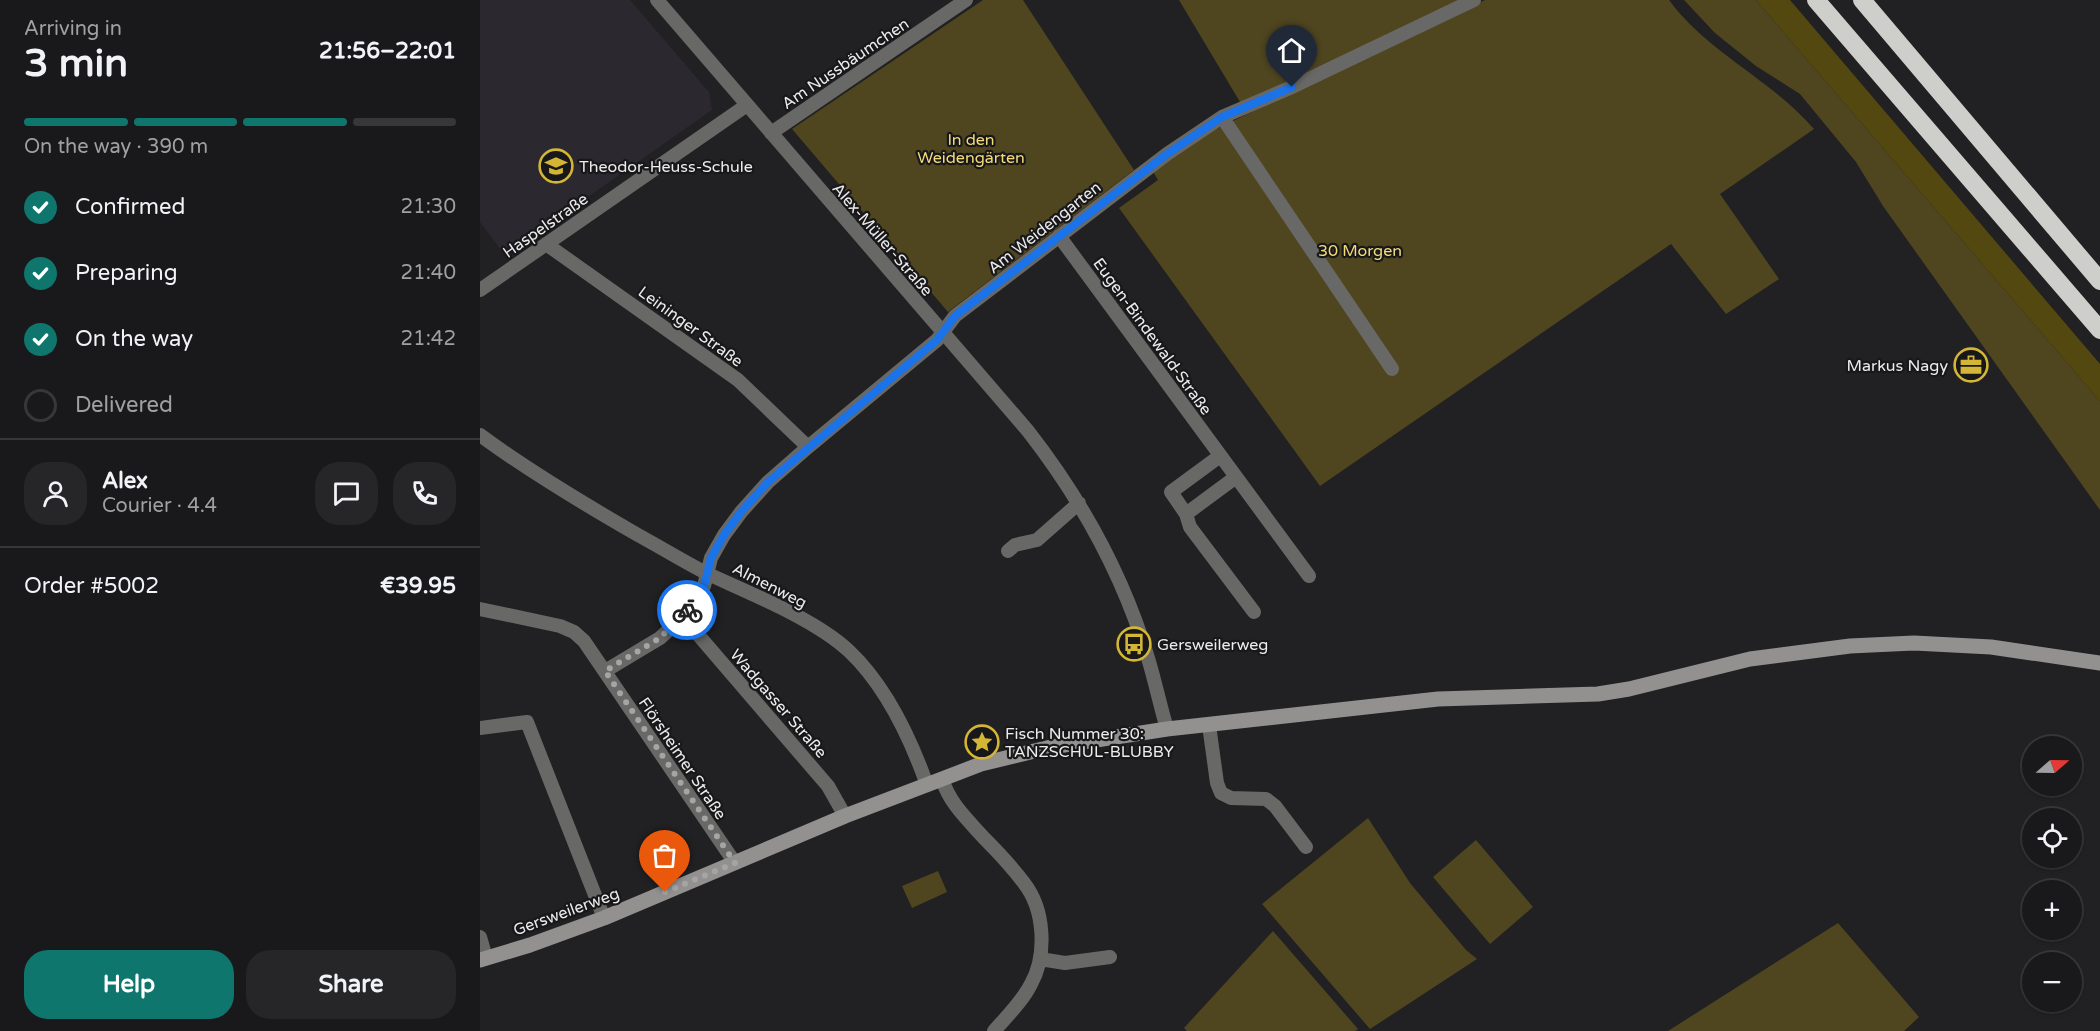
<!DOCTYPE html>
<meta charset="utf-8">
<style>
:root{--surface:#19181a;--page:#262527;--text:#f1f3f6;--muted:#9fa0a2;--line:#373739;--accent:#0f766e}
body{margin:0;font-family:"Varela Round",sans-serif;background:var(--page);color:var(--text);height:100vh;display:flex;flex-direction:column;font-size:22px;white-space:nowrap}
*{box-sizing:border-box;margin:0}
p{font-size:20px;color:var(--muted)}
.icon{flex:none;width:33px;height:33px;fill:none;stroke:currentColor;stroke-width:2;stroke-linecap:round;stroke-linejoin:round}
.map{position:relative;flex:1;overflow:hidden}
.drawer{display:flex;flex-direction:column;background:var(--surface);width:480px}
.drawer>*{flex:none}
.needle{width:39px;rotate:70deg}
.fabs{position:absolute;left:1542px;top:736px;display:grid;gap:12px}
.fabs a{display:grid;place-items:center;width:60px;height:60px;border-radius:50%;background:var(--surface);box-shadow:0 2px 4px #0004,0 0 0 2px var(--line);font-size:30px}
.pin{position:absolute;display:grid;place-items:center;width:51px;height:51px;color:#fff;margin:-62px -26px;border-radius:50% 50% 50% 0;rotate:-45deg;box-shadow:0 0 6px #0007}
.pin .icon{rotate:45deg}
.courier{position:absolute;display:grid;place-items:center;width:60px;height:60px;margin:-30px;border:4px solid #1a73e8;border-radius:50%;background:#fff;color:#222;box-shadow:0 2px 8px #0007}
.overview em{font-style:normal;font-weight:800}
.overview div{display:flex;flex-direction:column-reverse}
.overview{display:flex;align-items:center;justify-content:space-between;height:102px;padding:0 24px}
h1{font-size:39px;font-weight:800;line-height:45px}
.bar{display:grid;grid-template-columns:repeat(4,1fr);gap:9px 6px;align-content:center;height:72px;padding:0 24px}
.bar i{height:8px;border-radius:4px;background:var(--line)}
.bar .current{background:var(--accent)}
.bar p{grid-column:span 4}
.line{display:flex;align-items:center;gap:15px;padding:0 24px;border-top:2px solid var(--line)}
.line div{flex:1}
.round{display:grid;place-items:center;flex:none;width:63px;height:63px;border-radius:24px;background:var(--page)}
ol{padding:0 24px;list-style:none}
li{display:flex;align-items:center;gap:18px;height:66px}
li p{margin-inline-start:auto}
li .icon{padding:6px;border-radius:50%;background:var(--accent);color:#fff;stroke-width:4}
li:last-child{color:var(--muted)}
li i{width:33px;height:33px;border:3px solid var(--line);border-radius:50%}
.button{display:flex;gap:12px;margin-top:auto;padding:12px 24px}
.button a{flex:1;height:69px;border-radius:24px;background:var(--accent);color:#fff;font-size:24px;font-weight:800;line-height:69px;text-align:center}
.button a+a{background:var(--page);color:var(--text)}
main{display:flex;flex:1;min-height:0}
.map>svg:first-child{display:block}
.built{fill:#2c282f}
.green{fill:#4f4620}
.forest{fill:#544811}
.lines{fill:none;stroke-linecap:round;stroke-linejoin:round}
.street{stroke:#686867;stroke-width:14}
.secondary{stroke:#92918f;stroke-width:15}
.highway{stroke:#cececa;stroke-width:18}
.done{stroke:#a6a5a6;stroke-width:6;stroke-dasharray:0 10.8}
.route{stroke:#1a73e8;stroke-width:8}
.labels{text-anchor:middle;stroke-width:4.5;stroke-linejoin:round;paint-order:stroke}
.street-label{font-size:16px;fill:#edeced;stroke:#181719}
.park-label{font-size:16px;fill:#f4dc7a;stroke:#181719}
.poi-label{font-size:16px;fill:#edeced;stroke:#181719;text-anchor:start}
</style>
<main>
<section class="drawer">
<div class="overview"><div><h1>3 min</h1><p>Arriving in</p></div><em>21:56–22:01</em></div>
<div class="bar"><i class="current"></i><i class="current"></i><i class="current"></i><i></i><p>On the way · 390 m</p></div>
<ol>
<li><svg class="icon" aria-label="check" viewBox="0 0 24 24"><path d="M5 12l5 5 9-10"/></svg>Confirmed<p>21:30</p></li>
<li><svg class="icon" aria-label="check" viewBox="0 0 24 24"><path d="M5 12l5 5 9-10"/></svg>Preparing<p>21:40</p></li>
<li><svg class="icon" aria-label="check" viewBox="0 0 24 24"><path d="M5 12l5 5 9-10"/></svg>On the way<p>21:42</p></li>
<li><i></i>Delivered</li>
</ol>
<div class="line" style="height:108px"><a class="round"><svg class="icon" aria-label="person" viewBox="0 0 24 24"><circle cx="12" cy="8" r="4"/><path d="M4 21q1-7 8-7t8 7"/></svg></a><div><b>Alex</b><p>Courier · 4.4</p></div><a class="round"><svg class="icon" aria-label="chat" viewBox="0 0 24 24"><path d="M4 5h16v11H9l-5 4z"/></svg></a><a class="round"><svg class="icon" aria-label="phone" viewBox="0 0 24 24"><path d="M5 4h4l2 5-3 2q2 4 5 5l2-3 5 2v4C11 20 4 13 5 4z"/></svg></a></div>
<div class="line" style="height:78px"><div>Order #5002</div><b>€39.95</b></div>
<div class="button"><a>Help</a><a>Share</a></div>
</section>
<div class="map">
<svg width="1620" height="1031" viewBox="0 0 1620 1031">
<rect width="100%" height="100%" fill="#212022"/>
<path class="built" d="M0,0H150L229,92L232,110L25,255L0,222Z"/>
<path class="green" d="M503,0H543L654,170L468,312L312,129Z
M699,0H984L763,107Z
M1005,0H1189C1227,52 1292,80 1334,129L1240,194L1299,279L1246,314L1191,244L840,486L639,208L678,180L672,170L734,130Z
M1204,0H1276L1620,401V510L1403,206L1376,162L1320,94L1276,66L1235,33Z
M888,818L930,883L986,950L997,959L890,1029L782,904Z
M996,840L1053,907L1010,944L953,877Z
M458,871L467,892L432,908L422,886Z
M1358,923L1439,1017L1424,1031H1188Z
M793,931L878,1029L875,1031H707L704,1028Z"/>
<path class="forest" d="M1276,0H1310L1620,364V401Z"/>
<g class="lines">
<path class="street" d="M177,0L548,431C601,499 643,575 668,658C675,681 680,705 687,729
M742,117L912,369
M291,133L486,0
M579,236L829,576
M66,244L258,380L328,447
M0,290L267,105
M0,435C50,472 104,504 158,535C180,547 203,561 226,573C269,593 335,619 369,651C406,686 430,737 447,785
M756,477L706,514L710,527L774,612
M706,514L691,492L740,456
M528,551L535,545L557,540L599,503
M0,609L80,626L94,632L104,641L255,863
M202,616L348,786L365,816
M125,671L180,638L193,626L215,600L224,586L231,558L244,535L261,512L288,482L328,447L457,340L475,316L687,154L742,117L812,87L994,0
M729,725L737,783L741,793L751,798L786,799L795,806L826,847
M0,728L47,722L124,918
M462,779C470,804 487,819 504,838C518,852 532,867 544,883C565,910 567,955 551,984C542,1002 527,1016 514,1031
M0,937L6,958
M560,959L585,963L630,957"/>
<path class="secondary" d="M0,960L50,945L124,918L365,816L462,779L501,764L571,747L687,729L958,699L1118,694L1149,689L1270,659L1370,646L1434,643L1511,647L1620,663"/>
<path class="highway" d="M1336,0L1620,330
M1382,0L1620,281"/>
</g>
<g class="lines">
<path class="done" d="M185,892L255,863L125,671L180,638L207,610"/>
<path class="route" d="M207,610L224,586L231,558L244,535L261,512L288,482L457,340L475,316L687,154L742,117L812,87"/>
</g>
<defs>
<symbol id="school-ring" viewBox="-11 -11 22 22"><circle r="9.5" fill="#181719" stroke="#d3b635" stroke-width="1.5"/><path d="M0-5L7-2L0 1L-7-2ZM-4 1L0 2.5L4 1V4Q0 6-4 4Z" fill="#d3b635"/></symbol>
<symbol id="office-ring" viewBox="-11 -11 22 22"><circle r="9.5" fill="#181719" stroke="#d3b635" stroke-width="1.5"/><path d="M-6-3h4V-5.5h4V-3h4V5H-6ZM-1-4.5V-3h2v-1.5ZM-6 0V1H6V0Z" fill="#d3b635"/></symbol>
<symbol id="bus-ring" viewBox="-11 -11 22 22"><circle r="9.5" fill="#181719" stroke="#d3b635" stroke-width="1.5"/><path d="M-5-6H5V4H4V6H2V4H-2V6H-4V4H-5ZM-3.5-4V0h7V-4ZM-3.5 1.2v1.5H-2V1.2ZM2 1.2v1.5H3.5V1.2Z" fill="#d3b635"/></symbol>
<symbol id="sight-ring" viewBox="-11 -11 22 22"><circle r="9.5" fill="#181719" stroke="#d3b635" stroke-width="1.5"/><path d="M0-6L1.8-2.2L6-1.7L2.9 1.2L3.7 5.4L0 3.3L-3.7 5.4L-2.9 1.2L-6-1.7L-1.8-2.2Z" fill="#d3b635"/></symbol>
</defs>
<g fill-rule="evenodd">
<use href="#school-ring" x="57" y="147" width="38" height="38"/>
<use href="#office-ring" x="1472" y="346" width="38" height="38"/>
<use href="#bus-ring" x="635" y="625" width="38" height="38"/>
<use href="#sight-ring" x="483" y="723" width="38" height="38"/>
</g>
<g class="labels">
<g class="street-label">
<text transform="translate(365 63) rotate(-34)" y="6">Am Nussbäumchen</text>
<text transform="translate(65 225) rotate(-35)" y="6">Haspelstraße</text>
<text transform="translate(564 227) rotate(-38)" y="6">Am Weidengarten</text>
<text transform="translate(403 239) rotate(49)" y="6">Alex-Müller-Straße</text>
<text transform="translate(211 326) rotate(36)" y="6">Leininger Straße</text>
<text transform="translate(673 336) rotate(54)" y="6">Eugen-Bindewald-Straße</text>
<text transform="translate(290 585) rotate(27)" y="6">Almenweg</text>
<text transform="translate(299 703) rotate(49)" y="6">Wadgasser Straße</text>
<text transform="translate(203 758) rotate(56)" y="6">Flörsheimer Straße</text>
<text transform="translate(86 911) rotate(-20)" y="6">Gersweilerweg</text>
</g>
<g class="park-label">
<text x="491" y="145">In den<tspan x="491" dy="18">Weidengärten</tspan></text>
<text x="880" y="256">30 Morgen</text>
</g>
<g class="poi-label">
<text x="99" y="172">Theodor-Heuss-Schule</text>
<text x="1468" y="371" text-anchor="end">Markus Nagy</text>
<text x="677" y="650">Gersweilerweg</text>
<text x="525" y="739">Fisch Nummer 30:<tspan x="525" dy="18">TANZSCHUL-BLUBBY</tspan></text>
</g>
</g>
</svg>
<div class="fabs">
<a><svg class="needle" viewBox="-14 -14 28 28"><path d="M0-13l5 13h-10z" fill="#e53935"/><path d="M0 13l5-13h-10z" fill="#9fa0a2"/></svg></a>
<a><svg class="icon" aria-label="locate" viewBox="0 0 24 24"><circle cx="12" cy="12" r="6"/><path d="M12 2v4M12 18v4M2 12h4M18 12h4"/></svg></a>
<a>+</a>
<a>−</a>
</div>
<div class="pin" style="left:185px;top:892px;background:#ea580c"><svg class="icon" aria-label="bag" viewBox="0 0 24 24"><path d="M5 8h14l-1 12H6zM9 8a3 3 0 0 1 6 0"/></svg></div>
<div class="pin" style="left:812px;top:87px;background:#1f2937"><svg class="icon" aria-label="home" viewBox="0 0 24 24"><path d="M3 11l9-7 9 7M6 9v11h12V9"/></svg></div>
<div class="courier" style="left:207px;top:610px"><svg class="icon" aria-label="bike" viewBox="0 0 24 24"><circle cx="6" cy="16" r="4"/><circle cx="18" cy="16" r="4"/><path d="M6 16l4-8h5l3 8M10 8l3 8H6M13 5h3"/></svg></div>
</div>
</main>
